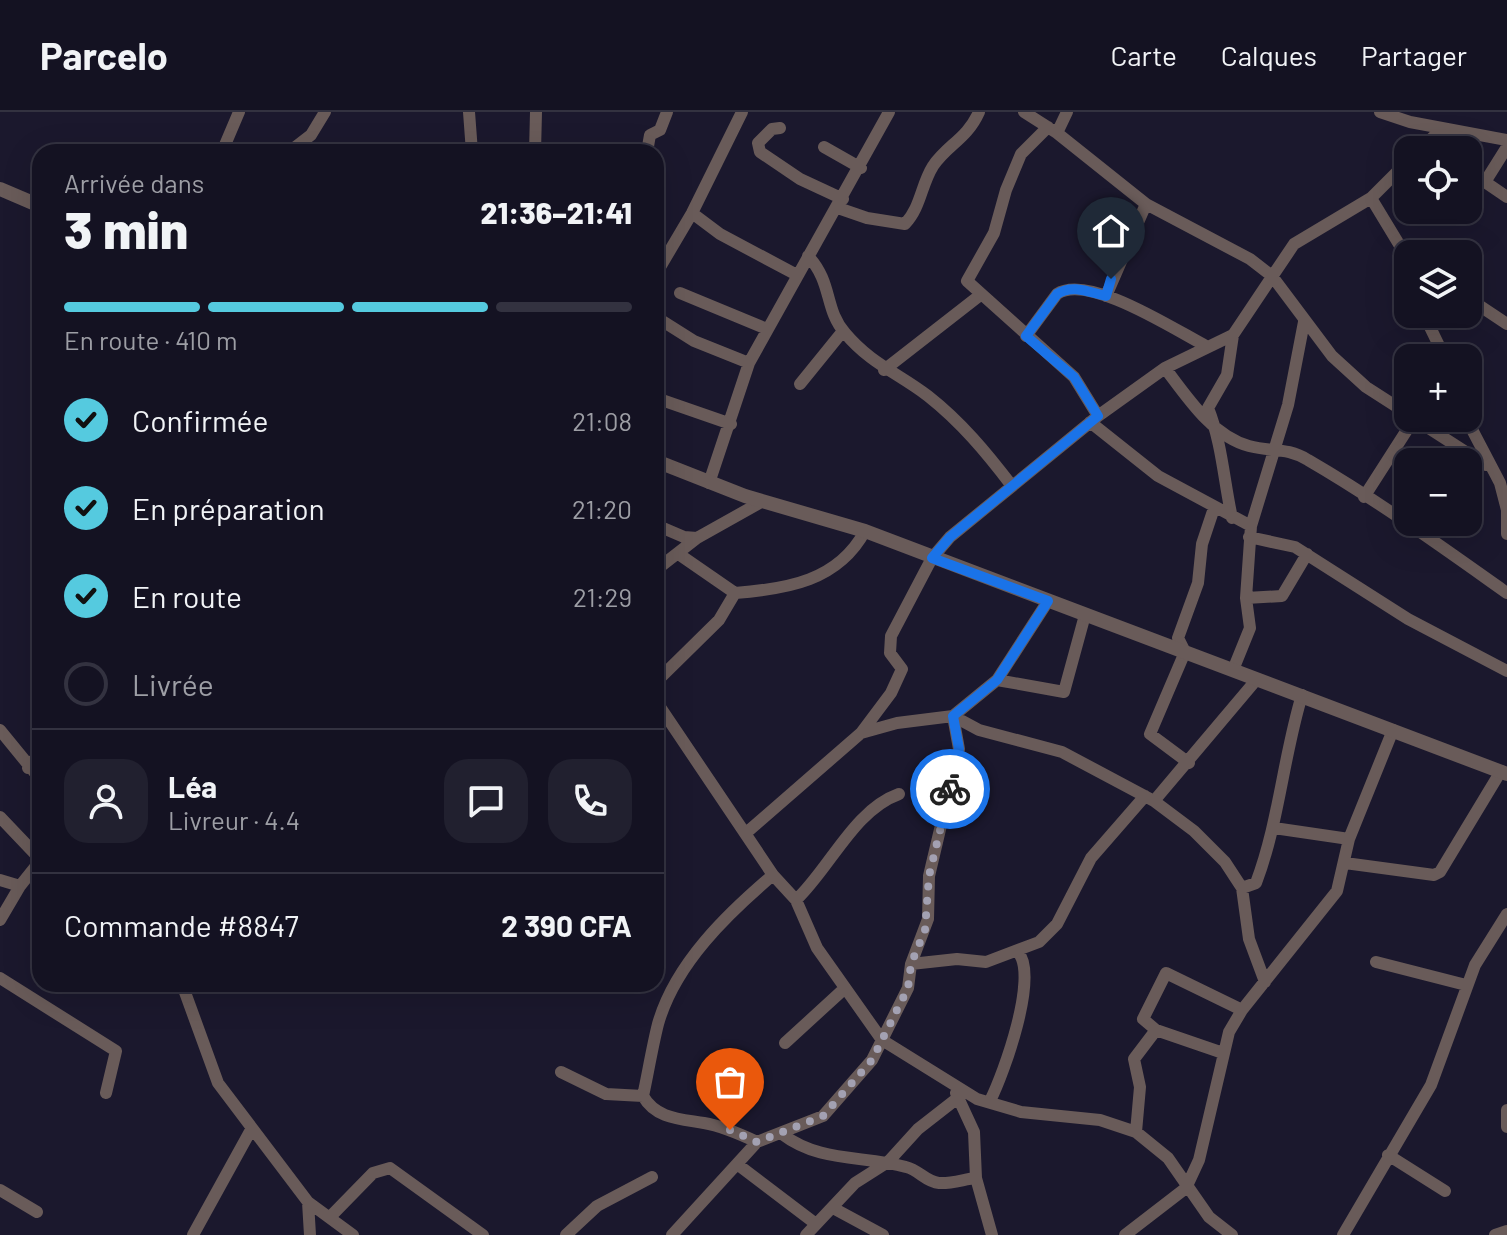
<!DOCTYPE html>
<html lang="fr">
<meta charset="utf-8">
<style>
:root{--surface:#141222;--page:#21202f;--text:#f1f3f6;--muted:#9d9ea5;--line:#333240;--accent:#55cadf}
body{margin:0;font-family:Barlow,sans-serif;background:var(--page);color:var(--text);height:100vh;display:flex;flex-direction:column;font-size:30px;white-space:nowrap}
*{box-sizing:border-box;margin:0}
p{font-size:26px;color:var(--muted)}
.icon{flex:none;width:44px;height:44px;fill:none;stroke:currentColor;stroke-width:2;stroke-linecap:round;stroke-linejoin:round}
.map{position:relative;flex:1;overflow:hidden}
.panel{position:absolute;left:32px;top:32px;width:632px;height:848px;display:flex;flex-direction:column;background:var(--surface);border-radius:24px;box-shadow:0 8px 32px #0002,0 0 0 2px var(--line)}
.panel>*{flex:none}
.buttons{position:absolute;left:1394px;top:24px;display:grid;gap:16px}
.buttons a{display:grid;place-items:center;width:88px;height:88px;border-radius:16px;background:var(--surface);box-shadow:0 8px 32px #0002,0 0 0 2px var(--line);font-size:40px}
.pin{position:absolute;display:grid;place-items:center;width:68px;height:68px;color:#fff;margin:-82px -34px;border-radius:50% 50% 50% 0;rotate:-45deg;box-shadow:0 0 8px #0007}
.pin .icon{rotate:45deg}
.courier{position:absolute;display:grid;place-items:center;width:80px;height:80px;margin:-40px;border:6px solid #1a73e8;border-radius:50%;background:#fff;color:#222;box-shadow:0 2px 10px #0007}
.head em{font-style:normal;font-weight:800}
.head div{display:flex;flex-direction:column-reverse}
.head{display:flex;align-items:center;justify-content:space-between;height:136px;padding:0 32px}
h1{font-size:52px;font-weight:800;line-height:60px}
.bar{display:grid;grid-template-columns:repeat(4,1fr);gap:12px 8px;align-content:center;height:96px;padding:0 32px}
.bar i{height:10px;border-radius:6px;background:var(--line)}
.bar .on{background:var(--accent)}
.bar p{grid-column:span 4}
.line{display:flex;align-items:center;gap:20px;padding:0 32px;border-top:2px solid var(--line)}
.line div{flex:1}
.round{display:grid;place-items:center;flex:none;width:84px;height:84px;border-radius:24px;background:var(--page)}
ol{padding:0 32px;list-style:none}
li{display:flex;align-items:center;gap:24px;height:88px}
li p{margin-inline-start:auto}
li .icon{padding:8px;border-radius:50%;background:var(--accent);color:#111;stroke-width:4}
li:last-child{color:var(--muted)}
li i{width:44px;height:44px;border:4px solid var(--line);border-radius:50%}
header{display:flex;align-items:center;gap:48px;box-sizing:border-box;height:112px;padding:0 40px;background:var(--surface);border-bottom:2px solid var(--line)}
header strong{font-size:38px}
nav{display:flex;gap:44px;margin-inline-start:auto;font-size:28px}
.map>svg:first-child{display:block}
.lines{fill:none;stroke-linecap:round;stroke-linejoin:round}
.minor{stroke:#695b59;stroke-width:12}
.tertiary{stroke:#695b59;stroke-width:14}
.done{stroke:#a3a1b2;stroke-width:8;stroke-dasharray:0 14.4}
.route{stroke:#1a73e8;stroke-width:10}
</style>
<header>
<strong>Parcelo</strong>
<nav><a>Carte</a><a>Calques</a><a>Partager</a></nav>
</header>
<div class="map">
<svg width="1507" height="1123" viewBox="0 0 1507 1123">
<rect width="100%" height="100%" fill="#1b182d"/>
<g class="lines">
<path class="minor" d="M469,0L472,40
M1024,0L1057,21L1146,92L1250,147L1272,164L1332,244L1366,275L1408,302
M1380,0L1410,10L1507,28
M1048,15L1021,42L1006,78L994,121L967,169L1074,265L1098,304
M780,16L772,17L758,31L760,40L800,67L843,87
M1057,21L1067,0
M824,35L861,56
M1507,35L1485,70L1507,85
M1419,38L1442,17
M222,40L239,0
M289,40L311,23L325,0
M535,40L536,0
M647,40L650,23L660,18L667,0
M1371,86L1408,147
M838,96L867,106L905,112C921,95 921,73 933,54C947,33 967,27 979,0
M692,101L720,122L797,163
M808,144C833,171 824,197 845,221C871,252 898,261 928,284C961,310 986,340 1012,374
M656,162L692,101L742,0
M680,181L767,217
M1106,184L1146,92
M1468,186L1507,212
M1428,202L1429,213L1445,246
M656,205L694,229L749,251
M1026,224L1057,182C1088,161 1175,218 1206,234
M1165,256C1187,285 1213,325 1249,334C1271,340 1287,335 1308,348C1377,388 1442,435 1507,481
M884,258L979,184
M800,272L843,219
M656,286L731,312
M1413,306L1486,353
M1466,306L1500,371L1507,398V422
M1090,310L1158,364L1251,414
M709,371L749,251L889,0
M1364,385L1414,307
M1232,406C1224,370 1222,331 1208,296L1227,263L1233,223
M656,413L684,425L697,426
M1249,425L1295,435L1408,507L1507,559
M680,443L735,481C787,477 838,469 865,419
M656,458L697,426L763,389
M1246,486L1282,484L1307,442
M1233,558L1250,516L1246,486L1251,414L1288,293L1304,210
M997,568L1064,580L1085,503
M656,570L719,508L735,481
M656,589L773,763L796,788L817,836L882,928L977,987L1021,1000L1100,1008L1136,1020L1168,1046L1209,1105L1232,1123
M953,604L997,568L1048,489
M0,618L40,667
M861,621L891,581L902,557L890,541L891,524L932,446L950,425L1098,304L1165,256L1233,223L1294,132L1371,86L1408,49
M1189,651L1150,622L1185,540L1178,526L1198,471L1202,432L1214,396
M28,656L40,640
M1154,689L1257,567
M0,705L40,747
M1274,716L1349,727
M746,721L861,621L897,611L953,604L979,618L1062,640L1154,689L1194,719L1225,750L1242,776L1249,827L1265,870
M1345,751L1434,763L1440,760L1501,659
M0,768L20,774
M1242,776L1256,771C1279,710 1283,646 1302,583
M796,788C830,756 854,698 899,682
M0,808L20,774L40,749
M1376,850L1466,873
M911,852L957,847L986,850L1039,830L1057,812L1091,746L1145,684
M0,866L116,939L106,981
M182,872L218,971L308,1090L353,1123
M1156,918L1143,907L1166,861L1242,898
M785,931L844,877
M561,960L606,982L643,984
M956,981L974,1020L976,1066L992,1123
M990,989C1004,961 1039,864 1018,840
M1507,998V1015
M1136,1020L1140,975L1134,947L1156,918L1223,941
M782,1022C820,1051 863,1043 906,1055C919,1058 926,1070 939,1071C951,1072 965,1067 976,1066
M757,1030C740,1022 722,1014 704,1011C681,1007 656,1007 643,984C648,961 652,936 658,912C675,852 727,802 773,763
M1388,1043L1445,1079
M737,1052L816,1112
M0,1078L37,1100
M308,1090L310,1123
M833,1096L883,1123
M331,1104L373,1061L390,1056L483,1123
M193,1123L252,1016
M566,1123L597,1094L652,1065
M672,1123L757,1030L823,1004L872,948L908,876L911,852L928,807L929,764L959,637L953,604
M806,1123L855,1071L888,1050L918,1017L959,985
M1125,1123L1186,1076L1199,1048L1229,920L1242,898L1337,779L1349,727L1393,618
M1343,1123L1431,973L1475,853L1507,802
M1495,1123L1507,1119"/>
<path class="tertiary" d="M0,77L40,94
M656,349L745,384L865,419L1507,662"/>
</g>
<g class="lines">
<path class="done" d="M730,1018L757,1030L823,1004L872,948L908,876L911,852L925,818L929,764L950,677"/>
<path class="route" d="M950,677L959,637L953,604L997,568L1048,489L932,446L950,425L1098,304L1074,265L1026,224L1057,182C1072,172 1089,180 1106,184L1111,167"/>
</g>
</svg>
<div class="buttons">
<a><svg class="icon" aria-label="locate" viewBox="0 0 24 24"><circle cx="12" cy="12" r="6"/><path d="M12 2v4M12 18v4M2 12h4M18 12h4"/></svg></a>
<a><svg class="icon" aria-label="layers" viewBox="0 0 24 24"><path d="M12 4l9 5-9 5-9-5zM3 14l9 5 9-5"/></svg></a>
<a>+</a>
<a>−</a>
</div>
<div class="pin" style="left:730px;top:1018px;background:#ea580c"><svg class="icon" aria-label="bag" viewBox="0 0 24 24"><path d="M5 8h14l-1 12H6zM9 8a3 3 0 0 1 6 0"/></svg></div>
<div class="pin" style="left:1111px;top:167px;background:#1f2937"><svg class="icon" aria-label="home" viewBox="0 0 24 24"><path d="M3 11l9-7 9 7M6 9v11h12V9"/></svg></div>
<div class="courier" style="left:950px;top:677px"><svg class="icon" aria-label="bike" viewBox="0 0 24 24"><circle cx="6" cy="16" r="4"/><circle cx="18" cy="16" r="4"/><path d="M6 16l4-8h5l3 8M10 8l3 8H6M13 5h3"/></svg></div>
<section class="panel">
<div class="head"><div><h1>3 min</h1><p>Arrivée dans</p></div><em>21:36–21:41</em></div>
<div class="bar"><i class="on"></i><i class="on"></i><i class="on"></i><i></i><p>En route · 410 m</p></div>
<ol>
<li><svg class="icon" aria-label="check" viewBox="0 0 24 24"><path d="M5 12l5 5 9-10"/></svg>Confirmée<p>21:08</p></li>
<li><svg class="icon" aria-label="check" viewBox="0 0 24 24"><path d="M5 12l5 5 9-10"/></svg>En préparation<p>21:20</p></li>
<li><svg class="icon" aria-label="check" viewBox="0 0 24 24"><path d="M5 12l5 5 9-10"/></svg>En route<p>21:29</p></li>
<li><i></i>Livrée</li>
</ol>
<div class="line" style="height:144px"><a class="round"><svg class="icon" aria-label="person" viewBox="0 0 24 24"><circle cx="12" cy="8" r="4"/><path d="M4 21q1-7 8-7t8 7"/></svg></a><div><b>Léa</b><p>Livreur · 4.4</p></div><a class="round"><svg class="icon" aria-label="chat" viewBox="0 0 24 24"><path d="M4 5h16v11H9l-5 4z"/></svg></a><a class="round"><svg class="icon" aria-label="phone" viewBox="0 0 24 24"><path d="M5 4h4l2 5-3 2q2 4 5 5l2-3 5 2v4C11 20 4 13 5 4z"/></svg></a></div>
<div class="line" style="height:104px"><div>Commande #8847</div><b>2 390 CFA</b></div>
</section>
</div>
